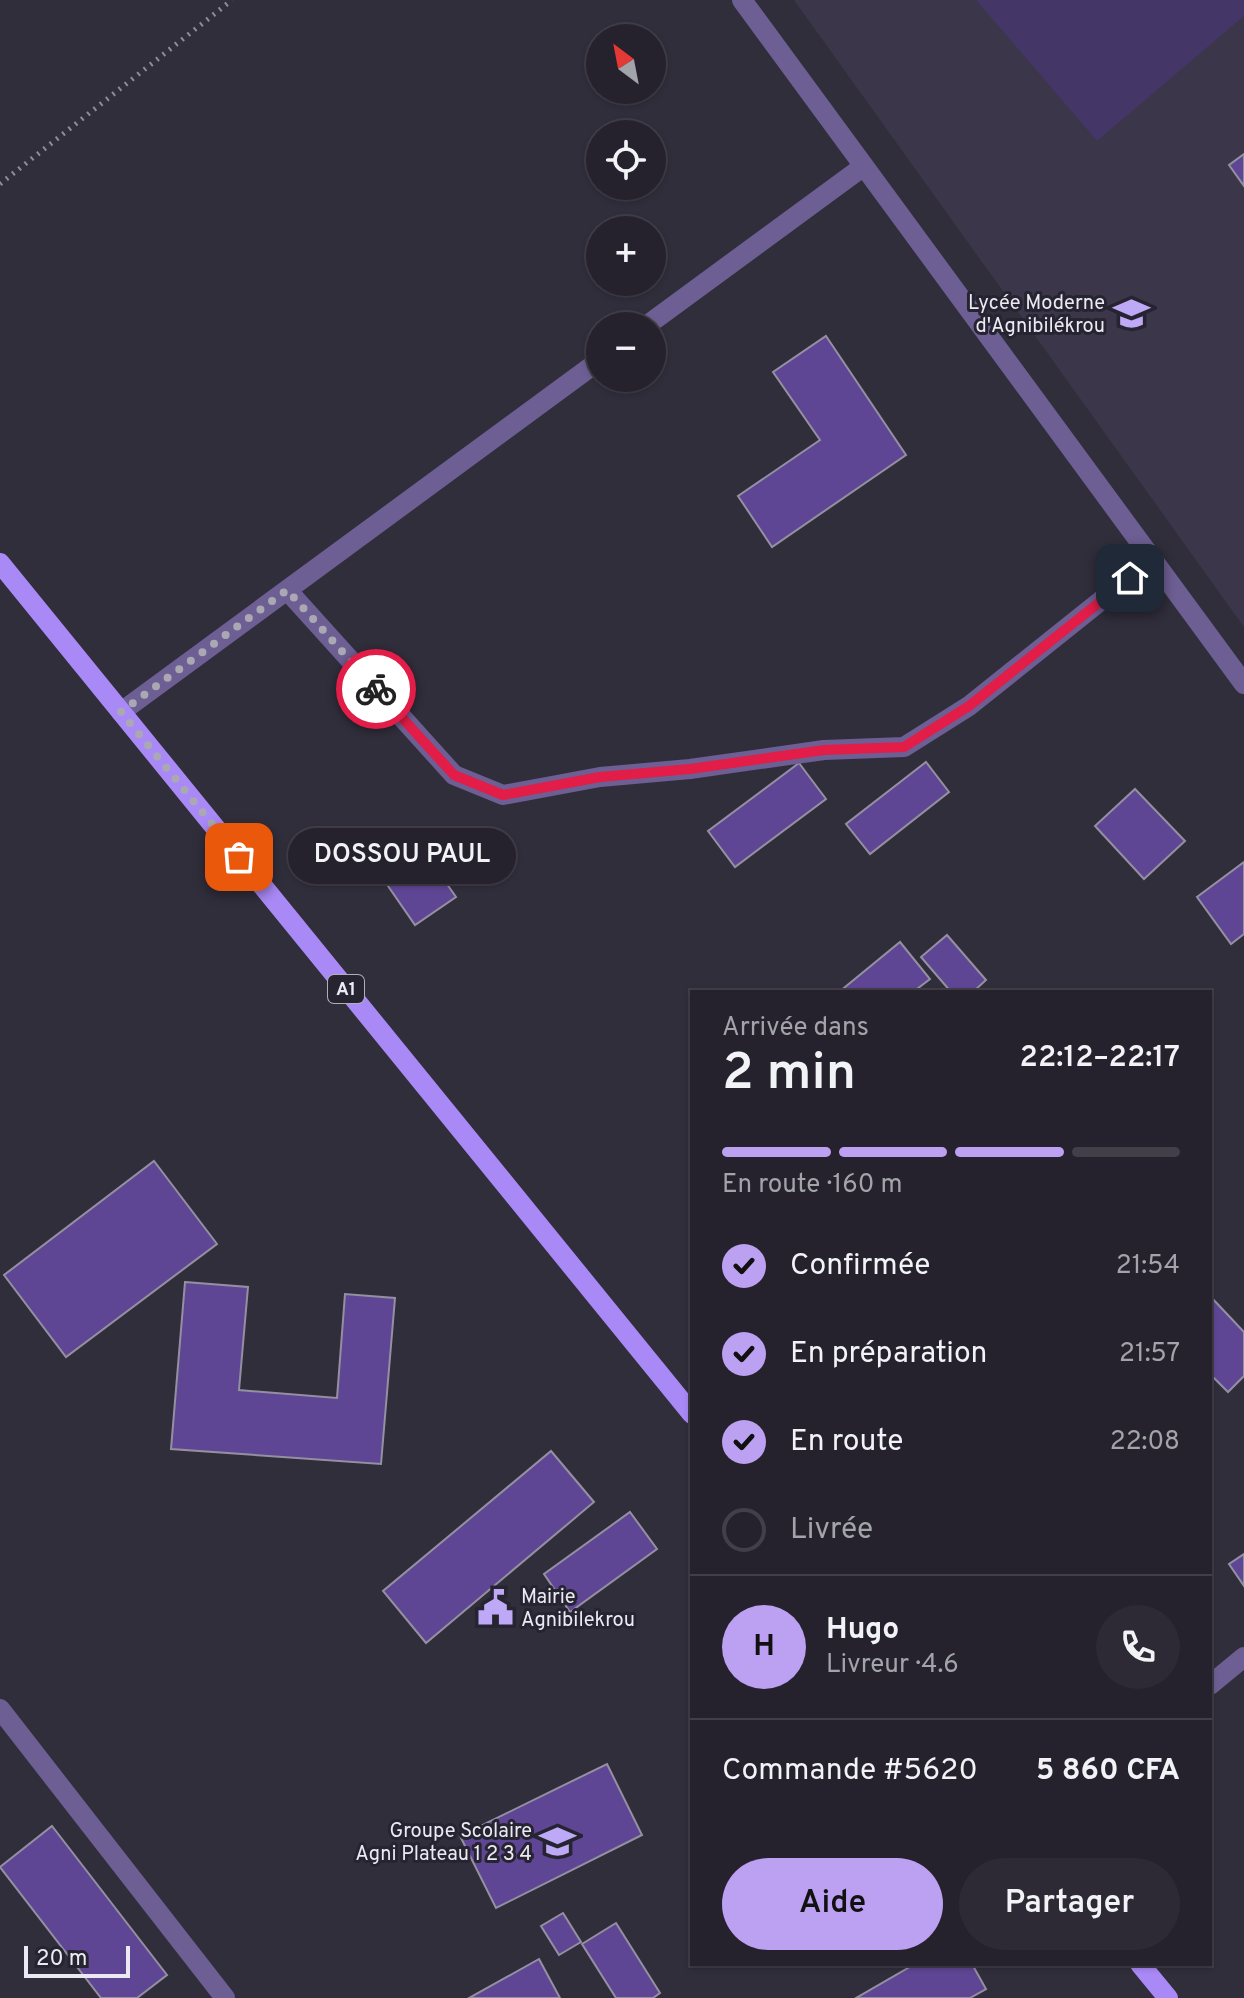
<!DOCTYPE html>
<html lang="fr">
<meta charset="utf-8">
<style>
:root{--surface:#25222d;--page:#2d2a35;--text:#f1f3f6;--muted:#a3a4aa;--line:#423f49;--accent:#bca0f2}
body{margin:0;font-family:Overpass,sans-serif;background:var(--page);color:var(--text);height:100vh;display:flex;flex-direction:column;font-size:30px;white-space:nowrap}
*{box-sizing:border-box;margin:0}
p{font-size:26px;color:var(--muted)}
.icon{flex:none;width:44px;height:44px;fill:none;stroke:currentColor;stroke-width:2;stroke-linecap:round;stroke-linejoin:round}
.map{position:relative;flex:1;overflow:hidden}
.details{position:absolute;left:690px;top:990px;width:522px;height:976px;display:flex;flex-direction:column;background:var(--surface);border-radius:0px;box-shadow:0 2px 6px #0004,0 0 0 2px var(--line)}
.details>*{flex:none}
.needle{width:52px;rotate:328deg}
.controls{position:absolute;left:586px;top:24px;display:grid;gap:16px}
.controls a{display:grid;place-items:center;width:80px;height:80px;border-radius:50%;background:var(--surface);box-shadow:0 2px 6px #0004,0 0 0 2px var(--line);font-size:40px}
.scale{position:absolute;left:24px;bottom:20px;width:106px;box-sizing:border-box;padding-left:8px;border:4px solid #ebe9f2;border-top:0;font-size:22px;line-height:28px;white-space:nowrap;color:#ebe9f2;-webkit-text-stroke:6px #272432;paint-order:stroke}
.pin{position:absolute;display:grid;place-items:center;width:68px;height:68px;color:#fff;margin:-34px;border-radius:16px;box-shadow:0 4px 12px #0006}
.courier{position:absolute;display:grid;place-items:center;width:80px;height:80px;margin:-40px;border:6px solid #e11d48;border-radius:50%;background:#fff;color:#222;box-shadow:0 2px 10px #0007}
.bubble{position:absolute;height:56px;border-radius:28px;background:var(--surface);box-shadow:0 2px 6px #0004,0 0 0 2px var(--line);font-size:26px;font-weight:600;line-height:56px;text-align:center}
.summary em{font-style:normal;font-weight:600}
.summary div{display:flex;flex-direction:column-reverse}
.summary{display:flex;align-items:center;justify-content:space-between;height:136px;padding:0 32px}
h1{font-size:52px;font-weight:600;line-height:60px}
.bar{display:grid;grid-template-columns:repeat(4,1fr);gap:12px 8px;align-content:center;height:96px;padding:0 32px}
.bar i{height:10px;border-radius:6px;background:var(--line)}
.bar .current{background:var(--accent)}
.bar p{grid-column:span 4}
.line{display:flex;align-items:center;gap:20px;padding:0 32px;border-top:2px solid var(--line)}
.line div{flex:1}
.round{display:grid;place-items:center;flex:none;width:84px;height:84px;border-radius:42px;background:var(--page)}
ol{padding:0 32px;list-style:none}
li{display:flex;align-items:center;gap:24px;height:88px}
li p{margin-inline-start:auto}
li .icon{padding:8px;border-radius:50%;background:var(--accent);color:#111;stroke-width:4}
li:last-child{color:var(--muted)}
li i{width:44px;height:44px;border:4px solid var(--line);border-radius:50%}
.action{display:flex;gap:16px;margin-top:auto;padding:16px 32px}
.action a{flex:1;height:92px;border-radius:48px;background:var(--accent);color:#111;font-size:32px;font-weight:600;line-height:92px;text-align:center}
.action a+a{background:var(--page);color:var(--text)}
.map>svg:first-child{display:block}
.built{fill:#3b364a}
.green{fill:#443666}
.building{fill:#5f4694;stroke:#9490a1;stroke-width:2}
.lines{fill:none;stroke-linecap:round;stroke-linejoin:round}
.path{stroke:#8e8c97;stroke-width:5;stroke-dasharray:2 6;stroke-linecap:butt}
.street{stroke:#6d5f93;stroke-width:20}
.primary{stroke:#a989f6;stroke-width:20}
.done{stroke:#aaa8b2;stroke-width:8;stroke-dasharray:0 14.4}
.route{stroke:#e11d48;stroke-width:10}
.labels{text-anchor:middle;stroke-width:6;stroke-linejoin:round;paint-order:stroke}
.shield{fill:#272432;stroke:#b0aeb8;stroke-width:2}
.shield-label{font-size:18px;font-weight:bold;fill:#ebe9f2}
.poi-label{font-size:20px;fill:#ebe9f2;stroke:#272432;text-anchor:end}
</style>
<div class="map">
<svg width="1244" height="1998" viewBox="0 0 1244 1998">
<rect width="100%" height="100%" fill="#312e3c"/>
<path class="built" d="M794,0H1244V627Z"/>
<path class="green" d="M976,0H1244V16L1097,141Z"/>
<path class="building" d="M1244,154V186L1229,165Z
M826,336L906,455L772,547L738,496L820,440L773,372Z
M926,762L949,792L870,854L846,824Z
M799,763L826,799L735,867L708,831Z
M1135,789L1185,841L1144,879L1095,826Z
M428,857L456,897L415,925L388,886Z
M1244,862V934L1231,944L1197,897Z
M947,935L986,980L973,992H951L921,957Z
M900,942L930,979L913,992H839Z
M154,1161L217,1244L66,1357L4,1275Z
M185,1282L248,1287L239,1390L337,1398L345,1294L395,1298L381,1464L171,1449Z
M1210,1296L1244,1332V1376L1228,1392L1210,1374Z
M551,1451L594,1502L426,1643L383,1591Z
M630,1512L657,1549L570,1612L544,1574Z
M1244,1554V1586L1229,1564Z
M607,1764L642,1835L496,1908L460,1836Z
M52,1826L167,1975L137,1998H101L0,1867Z
M563,1913L581,1942L559,1955L541,1926Z
M616,1923L660,1993L653,1998H616L582,1944Z
M539,1959L560,1998H469Z
M915,1964H972L986,1989L970,1998H856Z"/>
<g class="lines">
<path class="path" d="M0,184L232,0"/>
<path class="street" d="M742,0L1244,684
M646,326L864,166
M287,590L454,775L503,795L600,777L690,769L824,750L904,747L969,706L1153,559
M121,712L600,360
M1210,1685L1244,1657
M0,1709L225,1998"/>
<path class="primary" d="M0,563L692,1414
M1140,1964L1168,1998"/>
</g>
<g class="lines">
<path class="done" d="M239,857L121,712L287,590L376,689"/>
<path class="route" d="M376,689L454,775L503,795L600,777L690,769L824,750L904,747L969,706L1130,578"/>
</g>
<defs>
<symbol id="school-bare" viewBox="-9 -9 18 18"><path d="M0-5L7-2L0 1L-7-2ZM-4 1L0 2.5L4 1V4Q0 6-4 4Z" fill="#bda9f5" stroke="#272432" stroke-width="2.5" paint-order="stroke"/></symbol>
<symbol id="civic-bare" viewBox="-9 -9 18 18"><path d="M-.6-6.5H3V-4.5H.6V-3L4-1V1h2V6H-6V1h2V-1L-.6-3ZM-1.2 2.5V6h2.4V2.5Z" fill="#bda9f5" stroke="#272432" stroke-width="2.5" paint-order="stroke"/></symbol>
</defs>
<g fill-rule="evenodd">
<use href="#school-bare" x="1106" y="288" width="51" height="51"/>
<use href="#civic-bare" x="470" y="1582" width="51" height="51"/>
<use href="#school-bare" x="532" y="1816" width="51" height="51"/>
</g>
<g class="labels">
<rect class="shield" x="328" y="975" width="36" height="28" rx="6"/>
<g class="shield-label">
<text x="346" y="995">A1</text>
</g>
<g class="poi-label">
<text x="1105" y="309">Lycée Moderne<tspan x="1105" dy="23">d'Agnibilékrou</tspan></text>
<text x="521" y="1603" text-anchor="start">Mairie<tspan x="521" dy="23">Agnibilekrou</tspan></text>
<text x="532" y="1837">Groupe Scolaire<tspan x="532" dy="23">Agni Plateau 1 2 3 4</tspan></text>
</g>
</g>
</svg>
<div class="controls">
<a><svg class="needle" viewBox="-14 -14 28 28"><path d="M0-13l5 13h-10z" fill="#e53935"/><path d="M0 13l5-13h-10z" fill="#a3a4aa"/></svg></a>
<a><svg class="icon" aria-label="locate" viewBox="0 0 24 24"><circle cx="12" cy="12" r="6"/><path d="M12 2v4M12 18v4M2 12h4M18 12h4"/></svg></a>
<a>+</a>
<a>−</a>
</div>
<div class="scale">20 m</div>
<div class="pin" style="left:239px;top:857px;background:#ea580c"><svg class="icon" aria-label="bag" viewBox="0 0 24 24"><path d="M5 8h14l-1 12H6zM9 8a3 3 0 0 1 6 0"/></svg></div>
<div class="pin" style="left:1130px;top:578px;background:#1f2937"><svg class="icon" aria-label="home" viewBox="0 0 24 24"><path d="M3 11l9-7 9 7M6 9v11h12V9"/></svg></div>
<div class="courier" style="left:376px;top:689px"><svg class="icon" aria-label="bike" viewBox="0 0 24 24"><circle cx="6" cy="16" r="4"/><circle cx="18" cy="16" r="4"/><path d="M6 16l4-8h5l3 8M10 8l3 8H6M13 5h3"/></svg></div>
<div class="bubble" style="left:288px;top:828px;width:228px">DOSSOU PAUL</div>
<section class="details">
<div class="summary"><div><h1>2 min</h1><p>Arrivée dans</p></div><em>22:12–22:17</em></div>
<div class="bar"><i class="current"></i><i class="current"></i><i class="current"></i><i></i><p>En route · 160 m</p></div>
<ol>
<li><svg class="icon" aria-label="check" viewBox="0 0 24 24"><path d="M5 12l5 5 9-10"/></svg>Confirmée<p>21:54</p></li>
<li><svg class="icon" aria-label="check" viewBox="0 0 24 24"><path d="M5 12l5 5 9-10"/></svg>En préparation<p>21:57</p></li>
<li><svg class="icon" aria-label="check" viewBox="0 0 24 24"><path d="M5 12l5 5 9-10"/></svg>En route<p>22:08</p></li>
<li><i></i>Livrée</li>
</ol>
<div class="line" style="height:144px"><b class="round" style="background:var(--accent);color:#111">H</b><div><b>Hugo</b><p>Livreur · 4.6</p></div><a class="round"><svg class="icon" aria-label="phone" viewBox="0 0 24 24"><path d="M5 4h4l2 5-3 2q2 4 5 5l2-3 5 2v4C11 20 4 13 5 4z"/></svg></a></div>
<div class="line" style="height:104px"><div>Commande #5620</div><b>5 860 CFA</b></div>
<div class="action"><a>Aide</a><a>Partager</a></div>
</section>
</div>
